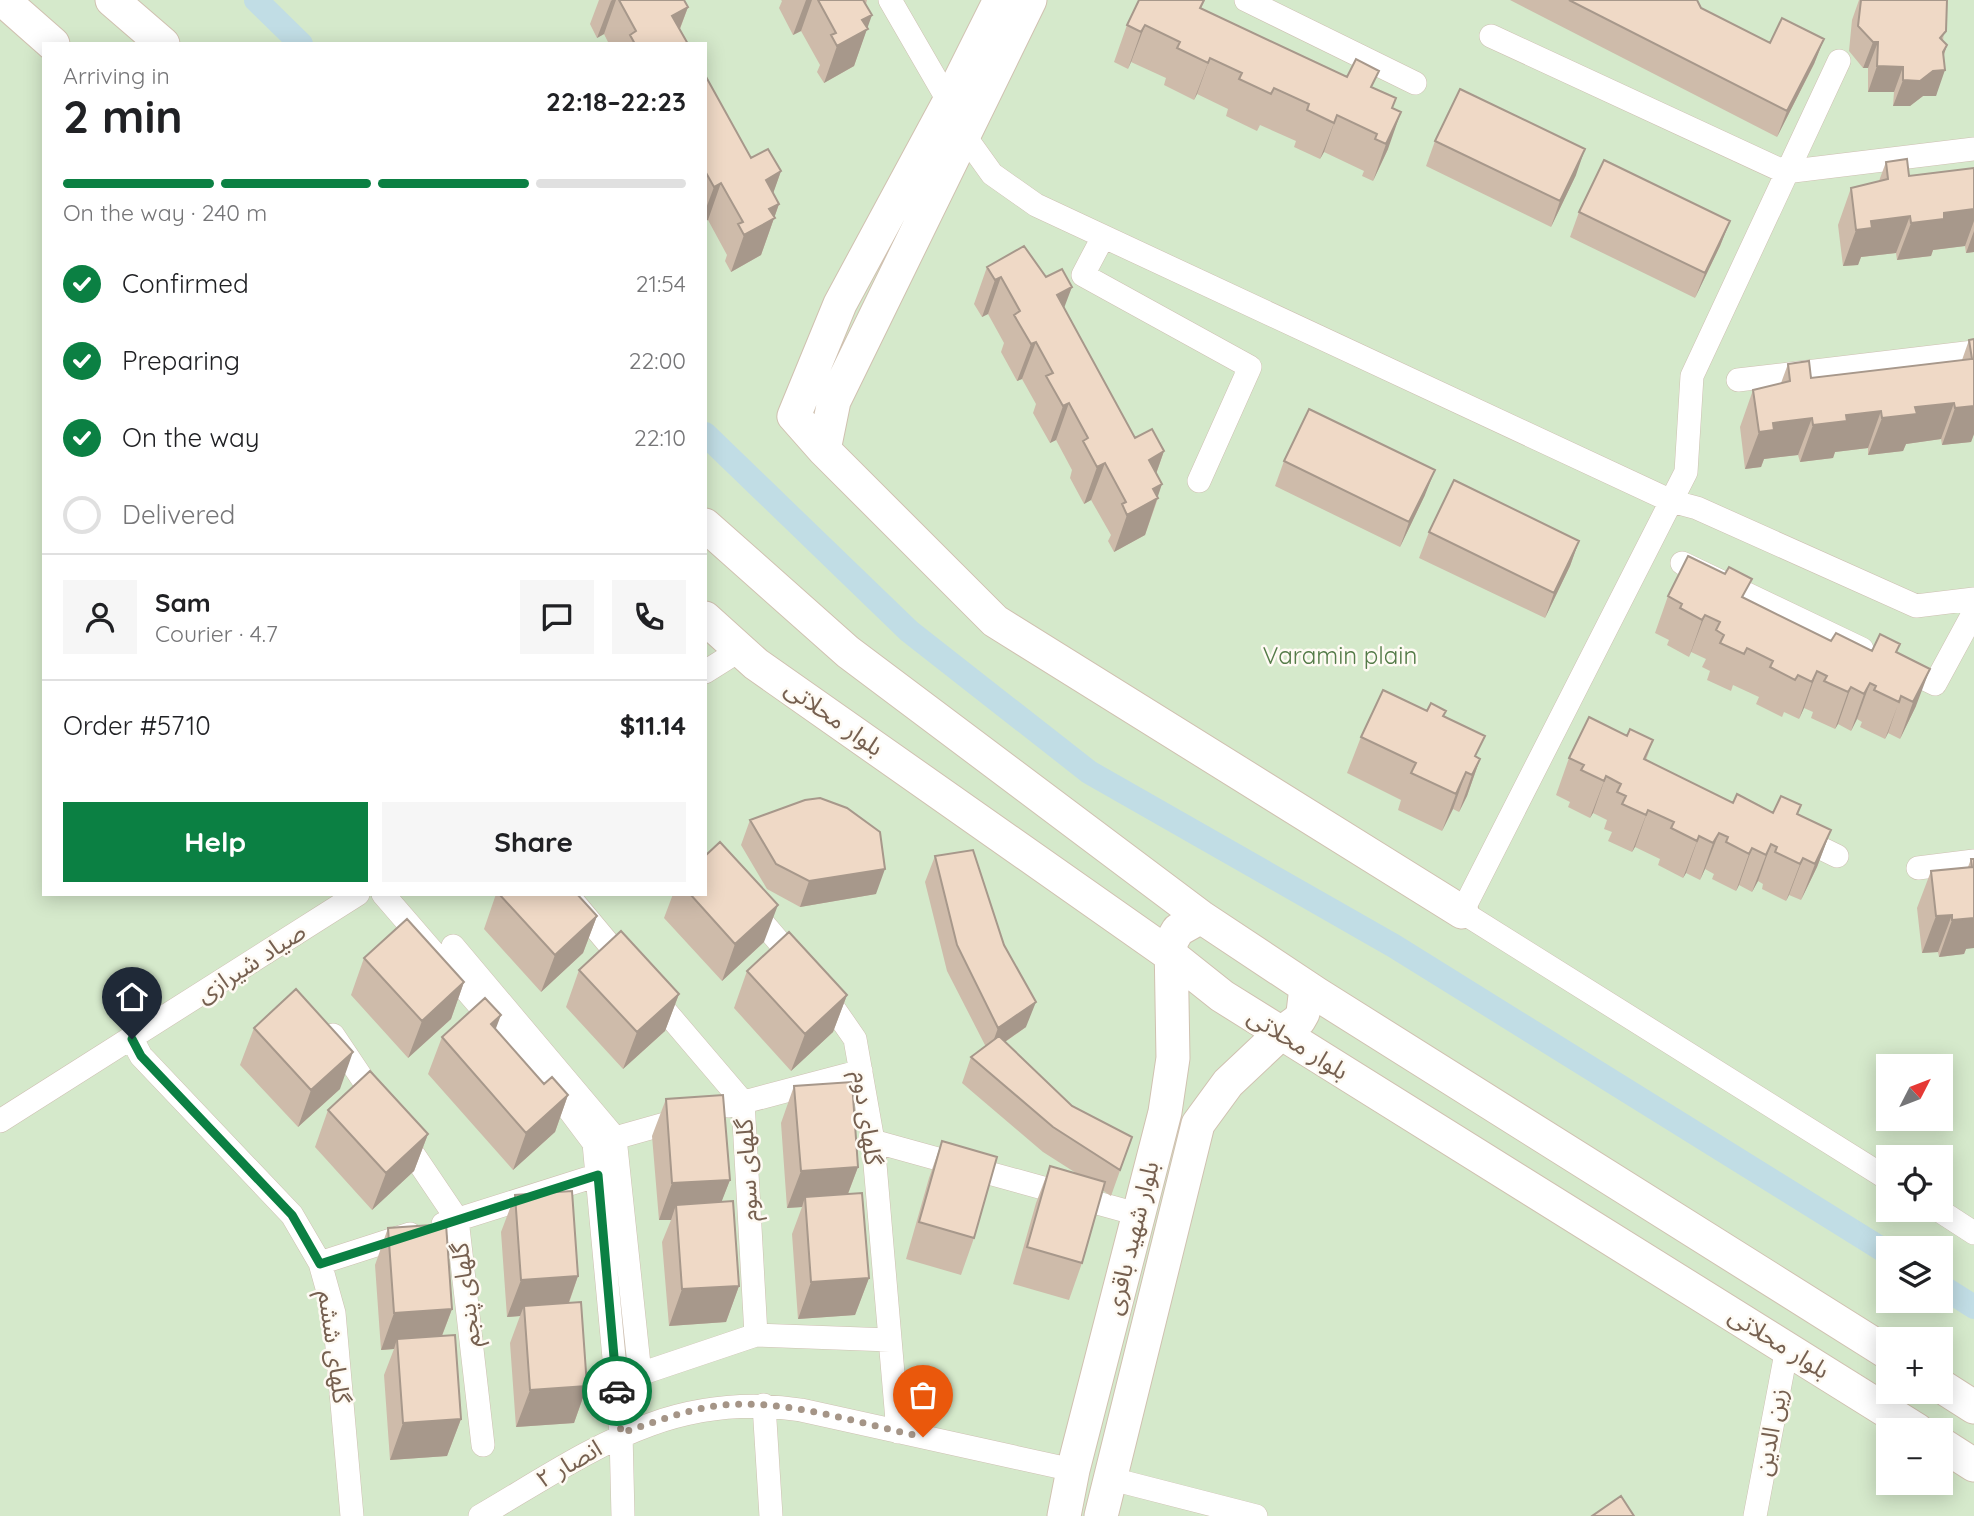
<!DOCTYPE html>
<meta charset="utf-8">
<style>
:root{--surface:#fff;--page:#f6f6f6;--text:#202124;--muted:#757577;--line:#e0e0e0;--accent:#0b8043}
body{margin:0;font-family:Quicksand,"Noto Sans Arabic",sans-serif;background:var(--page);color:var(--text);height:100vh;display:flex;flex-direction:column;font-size:26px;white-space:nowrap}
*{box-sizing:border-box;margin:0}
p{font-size:23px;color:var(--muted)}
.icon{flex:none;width:38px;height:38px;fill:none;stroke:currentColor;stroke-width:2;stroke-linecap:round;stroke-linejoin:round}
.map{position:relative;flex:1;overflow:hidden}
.panel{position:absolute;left:42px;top:42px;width:665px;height:854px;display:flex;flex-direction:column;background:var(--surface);border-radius:0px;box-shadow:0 4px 18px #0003}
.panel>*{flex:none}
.needle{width:46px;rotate:48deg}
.buttons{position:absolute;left:1876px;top:1054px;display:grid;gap:14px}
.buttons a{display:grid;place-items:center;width:77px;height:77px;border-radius:0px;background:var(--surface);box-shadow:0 4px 18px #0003;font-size:35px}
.pin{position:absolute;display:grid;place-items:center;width:60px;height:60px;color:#fff;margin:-72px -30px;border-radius:50% 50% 50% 0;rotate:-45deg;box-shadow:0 0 7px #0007}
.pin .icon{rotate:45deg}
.courier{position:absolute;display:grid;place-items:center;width:70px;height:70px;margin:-35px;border:5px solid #0b8043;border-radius:50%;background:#fff;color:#222;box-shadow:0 2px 9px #0007}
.headline em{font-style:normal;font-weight:700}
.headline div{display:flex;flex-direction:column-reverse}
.headline{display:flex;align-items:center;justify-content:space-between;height:119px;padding:0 21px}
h1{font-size:46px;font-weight:700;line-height:52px}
.bar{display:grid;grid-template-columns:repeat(4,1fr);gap:10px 7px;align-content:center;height:84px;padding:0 21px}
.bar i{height:9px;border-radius:5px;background:var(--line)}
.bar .active{background:var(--accent)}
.bar p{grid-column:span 4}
.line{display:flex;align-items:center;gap:18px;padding:0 21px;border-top:2px solid var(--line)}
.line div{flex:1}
.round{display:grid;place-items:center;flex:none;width:74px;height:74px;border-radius:0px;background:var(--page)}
ol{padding:0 21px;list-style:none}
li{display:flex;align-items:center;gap:21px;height:77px}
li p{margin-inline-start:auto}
li .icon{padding:7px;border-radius:50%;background:var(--accent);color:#fff;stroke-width:4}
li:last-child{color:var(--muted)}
li i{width:38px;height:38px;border:4px solid var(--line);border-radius:50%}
.button{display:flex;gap:14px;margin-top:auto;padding:14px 21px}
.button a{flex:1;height:80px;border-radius:0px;background:var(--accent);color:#fff;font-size:28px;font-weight:700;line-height:80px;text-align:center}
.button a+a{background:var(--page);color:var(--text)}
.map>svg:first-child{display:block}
.green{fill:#d5e9cb;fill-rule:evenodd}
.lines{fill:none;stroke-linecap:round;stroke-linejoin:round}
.canal{stroke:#c1dde5;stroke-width:24}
.street-casing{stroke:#cec0b2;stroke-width:24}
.secondary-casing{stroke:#d0c1b0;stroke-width:35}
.street{stroke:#fff;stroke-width:23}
.secondary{stroke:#fff;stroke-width:33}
.wall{fill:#cebbaa}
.shaded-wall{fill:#a7988b}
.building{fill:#efd9c6;stroke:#a7988b;stroke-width:2}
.done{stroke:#a59587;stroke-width:7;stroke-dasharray:0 12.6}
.route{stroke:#0b8043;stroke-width:9}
.labels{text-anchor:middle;stroke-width:5;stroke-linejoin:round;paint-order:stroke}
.park-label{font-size:24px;fill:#547b48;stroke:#fefaf3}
.street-label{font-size:24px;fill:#766050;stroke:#fefaf3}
</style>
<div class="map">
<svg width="1974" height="1516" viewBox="0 0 1974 1516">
<rect width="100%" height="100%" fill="#fcf7ec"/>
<path class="green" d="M0,0H1974V1516H0ZM44,44H705V894H44ZM1888,1066H1941V1118H1888ZM1888,1157H1941V1209H1888ZM1888,1248H1941V1300H1888ZM1888,1339H1941V1391H1888ZM1888,1430H1941V1482H1888Z"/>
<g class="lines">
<path class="canal" d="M256,0L301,44
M705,434L909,631L1089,772L1394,946L1888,1253
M1941,1286L1974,1307"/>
<defs>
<path id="street" d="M890,0L949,102
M1246,0L1415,83
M1491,36L1785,172L1974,149
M1839,61L1692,376L1686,472L1462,912L1888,1179
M964,135L992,174L1036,205L1671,501L1697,508L1916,606L1974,599
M1103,237L1083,275L1250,367L1199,481
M1738,380L1974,352
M1682,563L1862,649
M1900,667L1935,684L1974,612
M705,672L740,650
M1796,836L1837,856
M1918,868L1974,861
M383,894L567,1107L594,1143L621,1433L623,1516
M567,894L628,967
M750,908L798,964
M453,946L615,1138L640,1374L756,1335
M821,990L855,1039L873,1141L898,1432
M650,993L743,1102L756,1335L890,1340
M333,1035L380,1105
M132,1039L141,1056L292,1215L320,1263L334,1313L352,1516
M729,1106L861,1071
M0,1121L358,894
M401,1136L457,1219L483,1445
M615,1138L686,1118
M873,1141L1137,1214
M1937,1209L1974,1233
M443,1224L598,1175
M320,1263L410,1234
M764,1405L771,1516
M1108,1478L1256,1516
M480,1516C588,1453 669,1390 801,1410L1073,1470
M1755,1516L1787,1348"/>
<path id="secondary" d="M3,0L53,44
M112,0L163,44
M1000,0L949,102L840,304L794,416L824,450L995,621L1462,912
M824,450L834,401L1030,0
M705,525L848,652L1201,917L1317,994L1888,1353
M705,618L756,664L1173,957L1222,996L1917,1430
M1941,1386L1974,1407
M1941,1444L1974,1465
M1064,1516L1073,1470L1165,1112L1173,1058L1171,942L1178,930L1201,917
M1101,1516L1198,1124L1228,1083L1280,1034L1299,1020L1303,1013L1306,987"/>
</defs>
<use href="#street" class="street-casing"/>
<use href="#secondary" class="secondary-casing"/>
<use href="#street" class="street"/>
<use href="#secondary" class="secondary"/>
</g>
<path class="wall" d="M599,0H684L688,7L680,29L688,44H609L604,34L597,38L590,24Z
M781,0H867L866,4L867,28L854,66L824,83L817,72L820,65L801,31L793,35L779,8L782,1Z
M1139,0H1205L1201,8L1347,77L1373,88L1393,108L1388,149L1373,181L1362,176L1364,171L1324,152L1320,159L1294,147L1296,141L1260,125L1257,131L1226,116L1228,109L1197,94L1194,100L1164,85L1166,78L1131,62L1128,69L1114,62L1127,25Z
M1510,0H1697L1701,8L1770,43L1824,39L1814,64L1777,137Z
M1859,0H1947L1943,41L1947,45L1944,55L1936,96H1923L1910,106H1893L1894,92H1868V68H1863L1849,51L1852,20Z
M705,75L751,158L781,171L773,193L779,204L761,255L731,272L725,261L727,255L708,220L705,221Z
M1435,141L1576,175L1551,227L1426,166Z
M1886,162L1909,176L1974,168V252L1966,253L1965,246L1933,250L1931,256L1897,260L1896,253L1861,257L1858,265L1843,266L1838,225L1851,188L1879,181Z
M1579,212L1730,221L1720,246L1695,298L1570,237Z
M987,267L1064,309L1135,438L1164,451L1156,474L1158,498L1145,535L1114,552L1108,541L1111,535L1091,500L1084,504L1070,478L1072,470L1056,440L1050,443L1033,413L1036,404L1022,379L1017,381L1001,352L1004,343L988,314L982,317L974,304Z
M1974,339V434L1971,442L1942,445L1941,439L1906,444L1903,451L1868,455V448L1835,452L1833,458L1800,462L1798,455L1764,459L1761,467L1745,469L1740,427L1753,390L1781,383L1788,364L1811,378L1962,360L1969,340Z
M1284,461L1425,495L1400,547L1275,486Z
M1429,532L1579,541L1570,566L1545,618L1419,558Z
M1668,596L1744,598L1831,641L1872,651L1896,652L1916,706L1900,739L1888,733L1885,739L1860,727L1862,722L1857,719L1851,731L1838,724L1835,729L1811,718L1813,712L1804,708L1799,719L1784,712L1782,717L1756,704L1759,697L1733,685L1731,691L1707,680L1710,671L1702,667L1706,659L1691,652L1689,657L1667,645L1669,640L1655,633Z
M1427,711L1444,716L1477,757L1480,759L1467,796L1459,812L1453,809L1442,831L1398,810L1401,800L1347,773L1361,737Z
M1653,740L1646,760L1733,803L1773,813L1798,814L1831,830L1817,867L1801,900L1789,895L1786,901L1762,889L1763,884L1758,881L1752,892L1739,885L1736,891L1712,879L1714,874L1705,869L1700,880L1686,873L1683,878L1658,865L1660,859L1635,847L1632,852L1608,841L1612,832L1604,829L1607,820L1593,813L1590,818L1568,807L1570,802L1556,795L1569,758Z
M750,820L876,894L800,907L767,889L741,845Z
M935,856L1026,1027L1005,1042L1072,1106L1132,1137L1111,1196L1102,1190L1082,1263L1069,1300L1013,1284L1036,1203L1050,1166L1076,1173L1043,1152L962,1083L971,1057L986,1047L947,971L925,882Z
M1971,859H1974L1966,949L1964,954L1939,957L1938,952L1922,953L1917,908L1931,871L1968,867Z
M496,894H577L597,916L583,953L541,992L484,929Z
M673,894H705L764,942L722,981L664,918Z
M364,958L464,982L451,1019L408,1058L351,995Z
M579,970L679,994L665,1031L623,1069L566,1007Z
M747,971L847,995L833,1032L791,1071L734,1008Z
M254,1028L340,1089L298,1127L240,1065Z
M496,1029L544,1084L568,1095L555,1132L513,1170L428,1074L442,1037Z
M794,1086L858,1167L848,1194L869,1278L855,1315L798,1319L792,1234L802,1207L787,1208L781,1123Z
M666,1099L730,1180L721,1202L739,1286L726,1322L669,1326L662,1242L671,1220H659L652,1136Z
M328,1110L428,1134L414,1171L372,1210L315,1147Z
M942,1141L974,1238L961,1275L906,1259L929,1178Z
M515,1195L578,1276L569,1303L587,1386L574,1423L516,1427L510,1343L520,1316L507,1317L501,1232Z
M388,1228L452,1309L442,1336L461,1419L447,1456L390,1460L384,1375L394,1349L381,1350L375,1265Z"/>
<path class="shaded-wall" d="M612,0H616L604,34L597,38L611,1Z
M806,0H812L801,31L793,35Z
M688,7L674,44L672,16Z
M872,15L854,66L824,83L837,46L862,20Z
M1145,25L1131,62L1128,69L1141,32Z
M1824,39L1814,64L1777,137L1787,111Z
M1873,42H1878L1868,68H1863Z
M1947,45L1938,71L1945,70L1936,96H1923L1910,106H1893L1903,80L1943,52Z
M1210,58L1197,94L1194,100L1208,63Z
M1877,66L1903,67L1894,92H1868Z
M1401,112L1388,149L1373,181L1386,144Z
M1337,115L1324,152L1320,159L1334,123Z
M1585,149L1576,175L1551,227L1560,201Z
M781,171L768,208L766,180Z
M721,183L708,220L705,221V211L714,187Z
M779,204L761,255L731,272L744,235L769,209Z
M1974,209V221L1965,246L1933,250L1931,256L1897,260L1911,223L1944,213Z
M1910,216L1896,253L1861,257L1858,265L1843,266L1856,230L1871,221Z
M1730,221L1720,246L1695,298L1705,273Z
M1974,231V252L1966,253Z
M1001,277L988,314L982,317L995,280Z
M1072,287L1058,324L1057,295Z
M1036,342L1022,379L1017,381L1031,344Z
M1069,403L1056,440L1050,443L1063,406Z
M1954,403L1941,439L1906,444L1903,451L1868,455L1882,418L1915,407Z
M1974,406V434L1971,442L1942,445L1955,408Z
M1881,411L1868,448L1835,452L1833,458L1800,462L1813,425L1846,415Z
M1812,418L1798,455L1764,459L1761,467L1745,469L1759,432L1773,423Z
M1164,451L1151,488L1149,460Z
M1105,463L1091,500L1084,504L1097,467Z
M1435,470L1425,495L1400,547L1409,522Z
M1162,484L1145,535L1114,552L1127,515L1153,489Z
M1579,541L1570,566L1545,618L1554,593Z
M1705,615L1691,652L1689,657L1702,620Z
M1930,669L1916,706L1900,739L1913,702Z
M1817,671L1804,708L1799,719L1812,682Z
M1870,683L1857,719L1851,731L1864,694Z
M1851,687L1838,724L1835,729L1848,692Z
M1901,696L1888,733L1885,739L1899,702Z
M1480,759L1467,796L1459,812L1472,775Z
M1466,772L1453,809L1442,831L1456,794Z
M1606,776L1593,813L1590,818L1604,781Z
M1648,810L1635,847L1632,852L1646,815Z
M1831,830L1817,867L1801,900L1815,864Z
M1719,833L1705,869L1700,880L1713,843Z
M1699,836L1686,873L1683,878L1697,841Z
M1771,844L1758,881L1752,892L1766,855Z
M1752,848L1739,885L1736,891L1749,854Z
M1803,858L1789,895L1786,901L1800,864Z
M885,869L876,894L800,907L809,881Z
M778,905L764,942L722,981L735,944Z
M1952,915L1938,952L1922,953L1936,916Z
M597,916L583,953L541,992L555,955Z
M1974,918V948L1966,949L1964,954L1939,957L1952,920Z
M464,982L451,1019L408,1058L422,1021Z
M679,994L665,1031L623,1069L637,1032Z
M847,995L833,1032L791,1071L805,1034Z
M1036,1002L1026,1027L989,1053L998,1028Z
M501,1015L487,1052L491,1024Z
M353,1052L340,1089L298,1127L311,1090Z
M568,1095L555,1132L513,1170L526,1133Z
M428,1134L414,1171L372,1210L386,1173Z
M858,1167L844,1204L805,1197L802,1207L787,1208L801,1171Z
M730,1180L716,1216L676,1205L671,1220H659L672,1183Z
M578,1276L565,1313L524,1306L520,1316L507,1317L521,1280Z
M869,1278L855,1315L798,1319L811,1282Z
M739,1286L726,1322L669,1326L682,1289Z
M452,1309L438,1346L397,1339L394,1349L381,1350L394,1313Z
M587,1386L574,1423L516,1427L530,1390Z
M461,1419L447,1456L390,1460L403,1423Z"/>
<path class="building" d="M619,0H684L688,7L672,16L688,44H635L630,35L636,31Z
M818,0H863L872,15L862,20L868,29L837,46L831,35L836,33Z
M1139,0H1204L1200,8L1347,77L1356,59L1379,71L1371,87L1396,98L1392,108L1401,112L1386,144L1375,139L1377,134L1337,115L1334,123L1307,110L1309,104L1274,88L1271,94L1239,79L1242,73L1210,58L1208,63L1177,48L1180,42L1145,25L1141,32L1127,25Z
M1569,0H1697L1701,8L1770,43L1782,18L1824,39L1787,111Z
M1861,0H1947L1946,31L1940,38L1947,45L1943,52L1945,70L1933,71L1920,81L1903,80V67L1877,66L1878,42H1873L1858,26Z
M705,75L751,158L768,149L781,171L766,180L779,204L769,209L775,218L744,235L738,224L743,222L721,183L714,187L705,171Z
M1460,89L1585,149L1560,201L1435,141Z
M1907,159L1909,176L1974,168V209L1944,213V219L1911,223L1910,216L1871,221L1872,228L1856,230L1851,188L1888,179L1886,162Z
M1604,160L1730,221L1705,273L1579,212Z
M1024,246L1046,277L1062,269L1072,287L1057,295L1135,438L1152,429L1164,451L1149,460L1162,484L1153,489L1158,498L1127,515L1122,504L1126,502L1105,463L1097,467L1083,441L1088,438L1069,403L1063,406L1046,376L1053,373L1036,342L1031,344L1014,315L1020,311L1001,277L995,280L987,267Z
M1974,339V406L1955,408L1954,403L1915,407L1917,414L1882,418L1881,411L1846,415L1847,421L1813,425L1812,418L1773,423L1774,430L1759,432L1753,390L1790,381L1788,364L1809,361L1811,378L1972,359L1969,340Z
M1309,409L1435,470L1409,522L1284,461Z
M1454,480L1579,541L1554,593L1429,532Z
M1688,556L1725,574L1729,567L1752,579L1742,597L1831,641L1836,633L1872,651L1880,634L1900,644L1896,652L1930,669L1913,702L1901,696L1899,702L1874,690L1876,686L1870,683L1864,694L1851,687L1848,692L1824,681L1827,676L1817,671L1812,682L1798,675L1795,680L1770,667L1773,661L1747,648L1744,654L1720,643L1724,635L1716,630L1720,622L1705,615L1702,620L1680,608L1682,604L1668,596Z
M1383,690L1427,711L1431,703L1446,711L1443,716L1485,736L1475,756L1480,759L1472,775L1466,772L1456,794L1411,773L1416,763L1361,737Z
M1589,717L1627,736L1630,729L1653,740L1644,759L1733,803L1737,794L1773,813L1781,796L1801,805L1797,814L1831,830L1815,864L1803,858L1800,864L1775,852L1777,847L1771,844L1766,855L1752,848L1749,854L1726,842L1728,837L1719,833L1713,843L1699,836L1697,841L1671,828L1674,822L1648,810L1646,815L1622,804L1626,796L1617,792L1621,784L1606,776L1604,781L1581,770L1584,765L1569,758Z
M820,798L847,808L880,832L885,869L809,881L776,864L750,820L805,800Z
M720,842L778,905L735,944L690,894H705V856Z
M973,850L1004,945L1036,1002L998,1028L957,945L935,856Z
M1971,859H1974V918L1952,920V915L1936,916L1931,871L1972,867Z
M499,894H577L597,916L555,955Z
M407,919L464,982L422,1021L364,958Z
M621,931L679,994L637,1032L579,970Z
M789,932L847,995L805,1034L747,971Z
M296,989L353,1052L311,1090L254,1028Z
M485,998L501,1015L491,1024L544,1084L552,1077L568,1095L526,1133L442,1037Z
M999,1036L1072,1106L1132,1137L1120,1170L1053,1127L971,1057Z
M370,1071L428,1134L386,1173L328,1110Z
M852,1082L858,1167L801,1171L794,1086Z
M723,1095L730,1180L672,1183L666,1099Z
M942,1141L997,1157L974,1238L919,1222Z
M1050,1166L1105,1182L1082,1263L1027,1247Z
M572,1191L578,1276L521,1280L515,1195Z
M862,1193L869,1278L811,1282L805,1197Z
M733,1201L739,1286L682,1289L676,1205Z
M446,1224L452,1309L394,1313L388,1228Z
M581,1302L587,1386L530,1390L524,1306Z
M455,1335L461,1419L403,1423L397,1339Z
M1621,1496L1634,1516H1592Z"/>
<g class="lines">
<path class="done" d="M617,1391L621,1433C652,1423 683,1411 715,1406C784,1397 856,1423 923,1437"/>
<path class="route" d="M132,1039L141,1056L292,1215L320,1264L598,1175L617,1391"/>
</g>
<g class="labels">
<g class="park-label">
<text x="1340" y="664">Varamin plain</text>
</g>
<g class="street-label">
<text transform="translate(834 718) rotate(35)" y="8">بلوار محلاتی</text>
<text transform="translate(251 963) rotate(-33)" y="8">صیاد شیرازی</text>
<text transform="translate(1298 1044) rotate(32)" y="8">بلوار محلاتی</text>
<text transform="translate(867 1118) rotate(82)" y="8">گلهای دوم</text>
<text transform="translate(747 1170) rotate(-93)" y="8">گلهای سوم</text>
<text transform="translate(1132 1238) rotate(-76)" y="8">بلوار شهید باقری</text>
<text transform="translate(466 1295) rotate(-97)" y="8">گلهای پنجم</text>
<text transform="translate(1779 1343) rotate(32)" y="8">بلوار محلاتی</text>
<text transform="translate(334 1347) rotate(82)" y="8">گلهای ششم</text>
<text transform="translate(1771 1432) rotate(-79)" y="8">زین الدین</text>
<text transform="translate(569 1464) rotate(-30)" y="8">انصار ۲</text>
</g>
</g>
</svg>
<div class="buttons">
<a><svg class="needle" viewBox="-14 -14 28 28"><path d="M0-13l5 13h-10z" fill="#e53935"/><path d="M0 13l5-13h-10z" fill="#757577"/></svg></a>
<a><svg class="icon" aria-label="locate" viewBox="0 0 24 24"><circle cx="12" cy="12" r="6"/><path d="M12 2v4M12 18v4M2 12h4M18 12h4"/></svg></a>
<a><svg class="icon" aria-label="layers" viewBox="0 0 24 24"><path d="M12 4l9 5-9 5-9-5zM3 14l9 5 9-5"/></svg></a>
<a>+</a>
<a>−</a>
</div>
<div class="pin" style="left:923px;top:1437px;background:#ea580c"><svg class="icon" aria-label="bag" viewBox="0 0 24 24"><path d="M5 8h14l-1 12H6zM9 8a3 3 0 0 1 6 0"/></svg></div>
<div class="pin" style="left:132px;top:1039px;background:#1f2937"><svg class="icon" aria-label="home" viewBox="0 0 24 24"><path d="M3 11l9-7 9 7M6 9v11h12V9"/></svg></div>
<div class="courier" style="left:617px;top:1391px"><svg class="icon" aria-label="car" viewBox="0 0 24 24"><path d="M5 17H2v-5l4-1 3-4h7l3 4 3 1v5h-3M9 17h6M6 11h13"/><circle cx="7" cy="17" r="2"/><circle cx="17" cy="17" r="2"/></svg></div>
<section class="panel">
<div class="headline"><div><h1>2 min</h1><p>Arriving in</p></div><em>22:18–22:23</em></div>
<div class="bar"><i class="active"></i><i class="active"></i><i class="active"></i><i></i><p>On the way · 240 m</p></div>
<ol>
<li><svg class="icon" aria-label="check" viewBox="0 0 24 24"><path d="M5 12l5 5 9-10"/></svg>Confirmed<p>21:54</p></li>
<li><svg class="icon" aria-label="check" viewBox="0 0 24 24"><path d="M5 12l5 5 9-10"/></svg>Preparing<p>22:00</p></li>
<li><svg class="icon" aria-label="check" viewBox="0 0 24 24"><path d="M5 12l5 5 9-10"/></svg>On the way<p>22:10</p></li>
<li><i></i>Delivered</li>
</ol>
<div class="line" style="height:126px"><a class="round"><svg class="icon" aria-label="person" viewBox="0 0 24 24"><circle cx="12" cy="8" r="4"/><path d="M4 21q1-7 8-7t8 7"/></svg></a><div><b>Sam</b><p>Courier · 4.7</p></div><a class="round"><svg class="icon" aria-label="chat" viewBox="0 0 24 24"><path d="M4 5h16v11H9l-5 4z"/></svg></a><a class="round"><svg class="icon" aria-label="phone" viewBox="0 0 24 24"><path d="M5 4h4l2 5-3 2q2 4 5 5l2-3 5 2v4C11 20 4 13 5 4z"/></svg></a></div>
<div class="line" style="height:91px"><div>Order #5710</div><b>$11.14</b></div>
<div class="button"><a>Help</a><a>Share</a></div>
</section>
</div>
